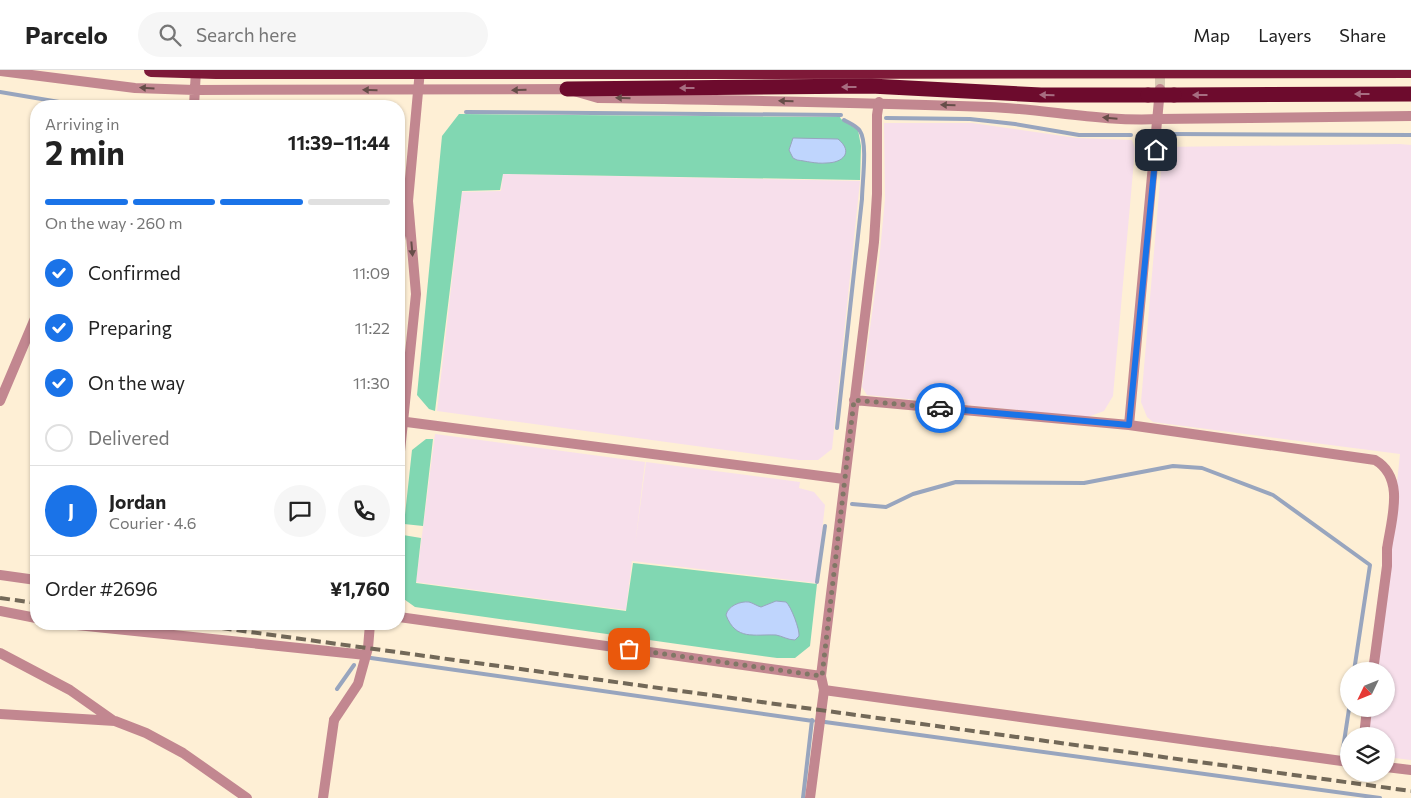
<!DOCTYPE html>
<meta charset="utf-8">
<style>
:root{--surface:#fff;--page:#f6f6f6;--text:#222;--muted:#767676;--line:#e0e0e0;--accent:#1a73e8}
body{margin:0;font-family:Commissioner,sans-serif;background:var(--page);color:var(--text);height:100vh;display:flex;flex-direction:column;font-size:19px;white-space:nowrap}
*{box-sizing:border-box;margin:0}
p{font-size:16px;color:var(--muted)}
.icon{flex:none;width:28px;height:28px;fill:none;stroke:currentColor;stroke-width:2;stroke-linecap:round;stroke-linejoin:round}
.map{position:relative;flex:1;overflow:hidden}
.panel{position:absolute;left:30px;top:30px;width:375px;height:530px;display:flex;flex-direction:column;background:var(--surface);border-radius:20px;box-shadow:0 1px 4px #0004}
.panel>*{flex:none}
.needle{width:32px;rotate:227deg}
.controls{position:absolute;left:1340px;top:592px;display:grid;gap:10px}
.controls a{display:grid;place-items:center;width:55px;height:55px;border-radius:50%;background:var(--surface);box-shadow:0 1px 4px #0004;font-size:25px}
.pin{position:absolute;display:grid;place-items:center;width:42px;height:42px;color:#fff;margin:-21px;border-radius:10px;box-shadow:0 2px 8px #0006}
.courier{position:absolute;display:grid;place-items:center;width:50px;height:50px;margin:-25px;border:4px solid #1a73e8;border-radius:50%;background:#fff;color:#222;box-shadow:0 1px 6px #0007}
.head em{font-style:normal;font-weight:700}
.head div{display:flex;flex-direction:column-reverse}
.head{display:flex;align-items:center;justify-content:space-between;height:85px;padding:0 15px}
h1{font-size:32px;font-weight:700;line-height:38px}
.bar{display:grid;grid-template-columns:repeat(4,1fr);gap:8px 5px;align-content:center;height:60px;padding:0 15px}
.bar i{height:6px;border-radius:4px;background:var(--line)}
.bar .on{background:var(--accent)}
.bar p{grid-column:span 4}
.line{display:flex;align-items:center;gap:12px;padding:0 15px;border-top:1px solid var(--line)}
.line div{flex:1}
.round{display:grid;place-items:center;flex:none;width:52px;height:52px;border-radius:26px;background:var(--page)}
ol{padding:0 15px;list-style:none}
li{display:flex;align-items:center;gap:15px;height:55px}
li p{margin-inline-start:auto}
li .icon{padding:5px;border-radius:50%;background:var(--accent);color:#fff;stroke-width:4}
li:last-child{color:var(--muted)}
li i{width:28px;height:28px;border:2px solid var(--line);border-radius:50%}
header{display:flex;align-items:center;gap:30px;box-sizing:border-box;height:70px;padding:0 25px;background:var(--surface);border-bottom:1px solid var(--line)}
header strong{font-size:24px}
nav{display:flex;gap:28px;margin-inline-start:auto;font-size:18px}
.search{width:350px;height:45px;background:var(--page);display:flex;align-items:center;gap:12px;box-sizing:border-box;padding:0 18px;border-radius:28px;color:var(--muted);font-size:19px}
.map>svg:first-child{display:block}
.industrial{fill:#f7dfeb}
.green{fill:#81d7b2}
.water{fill:#bfd5fd;stroke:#98a5be}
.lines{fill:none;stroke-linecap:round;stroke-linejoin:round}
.stream{stroke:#98a5be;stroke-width:4}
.tertiary-tunnel{stroke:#d8cab3;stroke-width:10;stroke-dasharray:10 5;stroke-linecap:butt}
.minor{stroke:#c28790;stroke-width:10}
.tertiary{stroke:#c28790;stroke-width:10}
.trunk{stroke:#7e1938;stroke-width:14}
.motorway{stroke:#6d0b2d;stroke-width:15}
.rail{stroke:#726858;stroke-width:4;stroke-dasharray:10 5;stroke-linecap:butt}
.trunk-bridge{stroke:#7e1938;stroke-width:14}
.motorway-bridge{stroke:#6d0b2d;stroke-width:15}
.oneway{fill:#a76d81}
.oneway2{fill:#664e49}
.done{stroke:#817766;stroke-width:5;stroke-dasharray:0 9}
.route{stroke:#1a73e8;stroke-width:6}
</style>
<header>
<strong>Parcelo</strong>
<div class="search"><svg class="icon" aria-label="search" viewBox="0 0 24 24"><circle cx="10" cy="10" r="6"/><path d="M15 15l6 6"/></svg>Search here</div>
<nav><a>Map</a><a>Layers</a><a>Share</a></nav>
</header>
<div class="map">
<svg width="1411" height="728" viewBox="0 0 1411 728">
<rect width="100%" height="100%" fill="#feefd5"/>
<path class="industrial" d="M884,53H972L1077,68L1132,70L1135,79L1113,326L1104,341L1088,347L867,325L862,317L879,192L885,129Z
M1400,74L1411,75V690L1386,687V666H1363L1367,639H1386V601H1373L1389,489L1400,384L1153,352L1147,347L1141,332L1163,77Z
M503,104L860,111L832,379L818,390H799L437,341L462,122L501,121Z
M435,364L645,392L635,476L646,392L800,412L799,418L814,422L825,435L816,513L632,491L626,540L416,512Z"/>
<path class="green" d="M459,44L840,47L841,49L858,60L861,76L860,110L503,104L500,120L462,121L435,341L429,339L417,325L442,66Z
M426,369H433L423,456L404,454L412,380Z
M403,465L421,468L416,513L626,541L633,493L817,514L810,576L795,588H777L415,537L401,527L399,499Z"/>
<path class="water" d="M793,68L838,69C854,82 843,93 826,93C816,94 806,91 797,90L793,88L789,80Z
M776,531L786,532C791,536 800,560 799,566L795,570C788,570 782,566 776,565C754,564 736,571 726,545C728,536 740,531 749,532C753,533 757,536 761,537Z"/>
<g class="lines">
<path class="stream" d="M0,22L71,34L107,36
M466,42L841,45
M886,48L970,49L1015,54L1079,65H1131
M1170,64L1411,65
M837,358L862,129C862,114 868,73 860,61C857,56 849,53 844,50
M852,434L886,437L913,424L956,412L1084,413L1173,396L1202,398L1273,425L1370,495L1354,601
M817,512L825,456
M371,588L813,651
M337,619L354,595
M825,652L1380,728
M1342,685L1349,639
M803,728L812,650"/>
<path class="tertiary-tunnel" d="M1160,18V0"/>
<path class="minor" d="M0,1L135,18L195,20L567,19L598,28C728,30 858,32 989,37C1045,39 1102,52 1159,49
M194,36L196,0
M0,331L36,246
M0,505L36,510
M0,541L36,548
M67,554L366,585
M0,583L70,620L114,651
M1373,601L1387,496V479
M824,620L1349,692
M0,644L115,651L146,663L183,683L247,728
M334,650L358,614L368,578L370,554
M1364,666L1367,639
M1386,697L1411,700
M810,728L824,620L821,606"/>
<path class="tertiary" d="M1159,49L1411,46
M399,175L408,131L420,0
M854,330L1129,355L1375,390C1406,408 1391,450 1387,479
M399,351L844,409
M1129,355L1160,19
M399,391L416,224L408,131
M399,547L821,606L874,172L877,124V45L879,32
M323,728L334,650"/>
<path class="trunk" d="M681,2L1411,1"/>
<path class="motorway" d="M567,19L871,16L1041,25H1148
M1174,25L1411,24"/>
<path class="rail" d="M0,528L36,533
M192,554L1411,721"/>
<path class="trunk-bridge" d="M151,0L216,2H681"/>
<path class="motorway-bridge" d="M1148,25H1174"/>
</g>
<defs><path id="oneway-solid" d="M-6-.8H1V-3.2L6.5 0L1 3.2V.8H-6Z" transform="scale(1.25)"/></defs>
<g class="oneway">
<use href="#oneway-solid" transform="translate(849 17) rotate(180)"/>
<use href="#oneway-solid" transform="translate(687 18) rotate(180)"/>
<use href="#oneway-solid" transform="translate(1362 24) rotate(180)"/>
<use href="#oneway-solid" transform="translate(1047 25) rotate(-179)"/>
<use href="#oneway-solid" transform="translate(1200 25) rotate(180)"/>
</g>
<g class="oneway2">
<use href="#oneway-solid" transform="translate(147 18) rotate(-177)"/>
<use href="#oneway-solid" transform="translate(370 20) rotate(-179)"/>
<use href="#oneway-solid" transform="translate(519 20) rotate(179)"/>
<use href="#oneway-solid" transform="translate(623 28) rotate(-179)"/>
<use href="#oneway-solid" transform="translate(786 31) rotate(-179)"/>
<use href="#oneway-solid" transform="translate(948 35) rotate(-178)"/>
<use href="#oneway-solid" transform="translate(1110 48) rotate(-175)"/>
<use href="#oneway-solid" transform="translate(412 179) rotate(85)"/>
</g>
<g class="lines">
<path class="done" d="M629,579L822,606L854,330L940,338"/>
<path class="route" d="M940,338L1129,355L1156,80"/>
</g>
</svg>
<div class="controls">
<a><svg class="needle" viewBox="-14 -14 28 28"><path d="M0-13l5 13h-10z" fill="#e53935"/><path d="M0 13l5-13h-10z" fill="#767676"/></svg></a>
<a><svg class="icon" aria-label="layers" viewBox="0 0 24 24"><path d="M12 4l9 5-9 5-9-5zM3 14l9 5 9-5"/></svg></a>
</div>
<div class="pin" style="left:629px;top:579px;background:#ea580c"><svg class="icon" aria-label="bag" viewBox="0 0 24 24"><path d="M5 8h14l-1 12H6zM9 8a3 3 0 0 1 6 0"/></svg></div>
<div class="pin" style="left:1156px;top:80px;background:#1f2937"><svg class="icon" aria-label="home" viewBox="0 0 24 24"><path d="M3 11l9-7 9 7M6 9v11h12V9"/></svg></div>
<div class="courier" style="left:940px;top:338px"><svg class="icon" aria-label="car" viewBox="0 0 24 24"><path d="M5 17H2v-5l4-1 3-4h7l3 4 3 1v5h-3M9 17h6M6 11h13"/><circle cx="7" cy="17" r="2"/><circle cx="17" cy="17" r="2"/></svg></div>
<section class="panel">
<div class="head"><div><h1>2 min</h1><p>Arriving in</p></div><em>11:39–11:44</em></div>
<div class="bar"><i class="on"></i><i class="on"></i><i class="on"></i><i></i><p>On the way · 260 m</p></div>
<ol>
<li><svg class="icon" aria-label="check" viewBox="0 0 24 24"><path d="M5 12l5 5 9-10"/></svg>Confirmed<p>11:09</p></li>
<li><svg class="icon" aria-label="check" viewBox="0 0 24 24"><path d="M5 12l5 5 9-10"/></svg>Preparing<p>11:22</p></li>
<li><svg class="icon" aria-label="check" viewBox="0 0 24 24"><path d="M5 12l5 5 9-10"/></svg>On the way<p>11:30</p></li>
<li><i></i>Delivered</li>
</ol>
<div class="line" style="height:90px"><b class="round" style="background:var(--accent);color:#fff">J</b><div><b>Jordan</b><p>Courier · 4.6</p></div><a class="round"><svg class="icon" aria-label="chat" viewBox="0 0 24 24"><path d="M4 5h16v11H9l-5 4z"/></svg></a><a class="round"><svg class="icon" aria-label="phone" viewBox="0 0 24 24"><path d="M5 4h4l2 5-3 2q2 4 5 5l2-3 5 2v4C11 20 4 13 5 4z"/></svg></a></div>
<div class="line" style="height:65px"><div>Order #2696</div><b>¥1,760</b></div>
</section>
</div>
